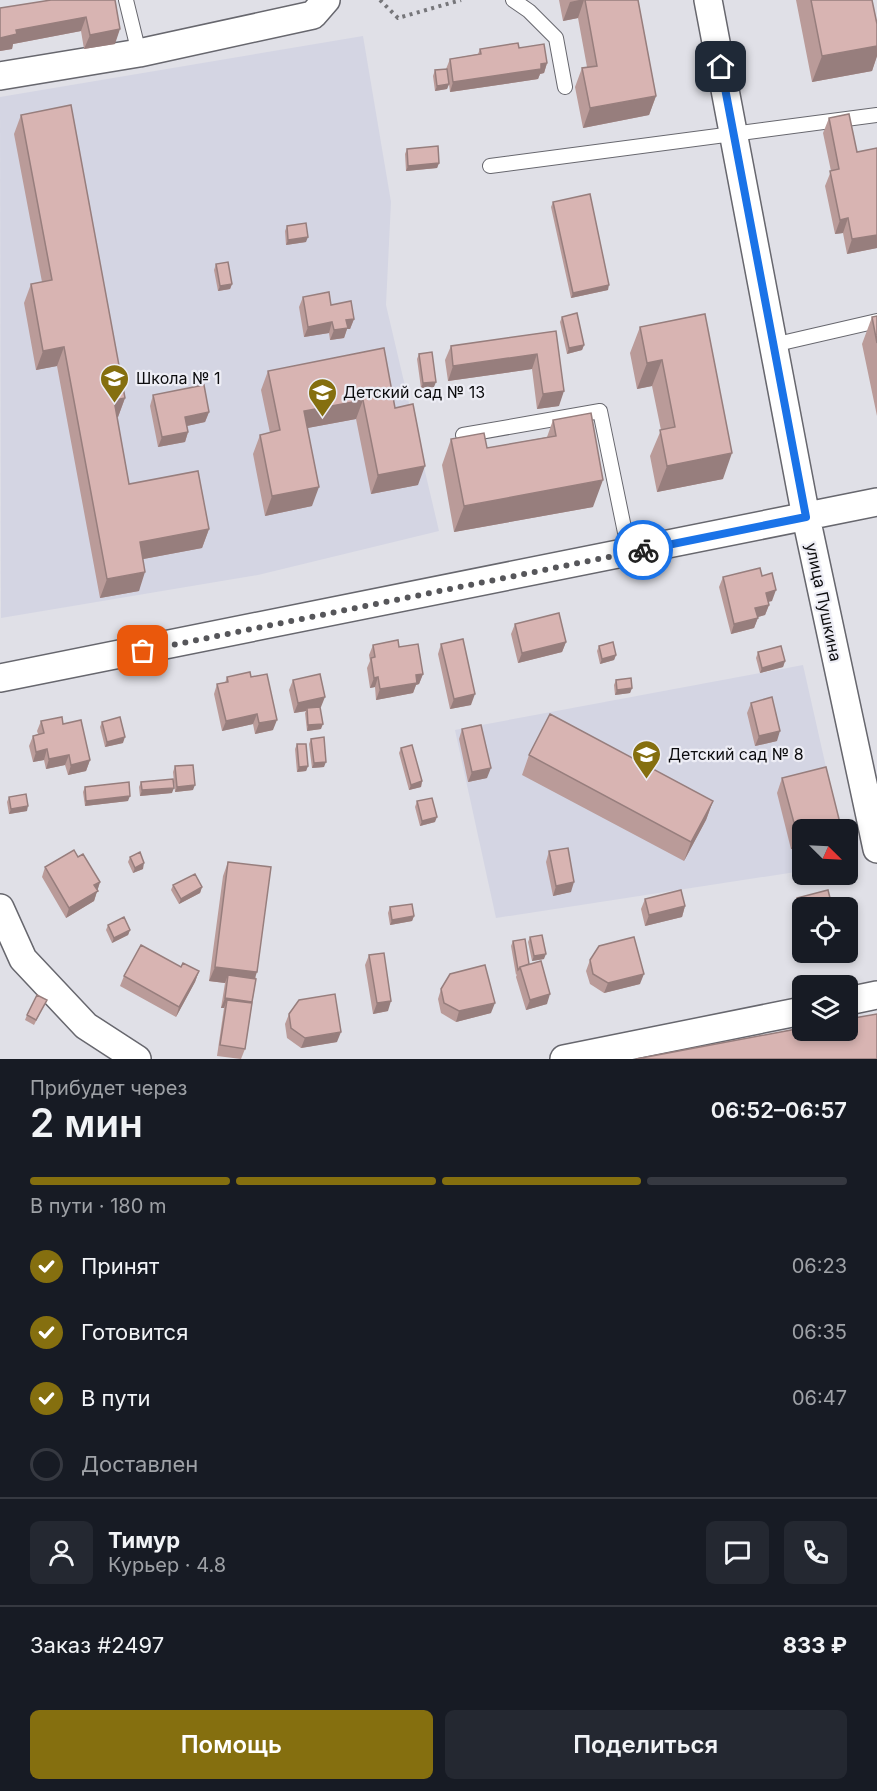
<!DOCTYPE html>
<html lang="ru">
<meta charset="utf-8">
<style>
:root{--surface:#171b24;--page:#242831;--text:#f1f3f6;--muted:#9ea1a6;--line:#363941;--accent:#856f0f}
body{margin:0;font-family:Inter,sans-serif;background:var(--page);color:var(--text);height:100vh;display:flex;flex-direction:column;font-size:22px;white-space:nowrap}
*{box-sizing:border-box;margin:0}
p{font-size:20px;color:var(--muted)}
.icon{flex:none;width:33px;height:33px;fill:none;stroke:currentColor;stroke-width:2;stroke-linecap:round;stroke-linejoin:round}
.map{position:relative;height:1059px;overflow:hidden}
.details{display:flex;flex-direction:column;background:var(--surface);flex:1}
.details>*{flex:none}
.needle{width:39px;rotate:114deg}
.tools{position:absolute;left:792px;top:819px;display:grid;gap:12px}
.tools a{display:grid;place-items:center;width:66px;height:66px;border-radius:9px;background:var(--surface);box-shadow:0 3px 9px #0003;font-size:30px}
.pin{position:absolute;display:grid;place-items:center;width:51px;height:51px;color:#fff;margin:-26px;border-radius:12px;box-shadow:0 3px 9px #0006}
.courier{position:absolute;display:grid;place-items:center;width:60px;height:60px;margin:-30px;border:4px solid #1a73e8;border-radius:50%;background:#fff;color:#222;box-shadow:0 2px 8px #0007}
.head em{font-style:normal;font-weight:600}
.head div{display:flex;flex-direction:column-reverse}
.head{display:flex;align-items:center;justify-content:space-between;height:102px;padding:0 30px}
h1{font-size:39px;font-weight:600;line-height:45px}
.bar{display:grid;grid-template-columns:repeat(4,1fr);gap:9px 6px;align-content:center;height:72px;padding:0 30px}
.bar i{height:8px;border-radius:4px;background:var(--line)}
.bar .on{background:var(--accent)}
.bar p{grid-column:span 4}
.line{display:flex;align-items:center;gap:15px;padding:0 30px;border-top:2px solid var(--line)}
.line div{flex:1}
.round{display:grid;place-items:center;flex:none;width:63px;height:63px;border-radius:9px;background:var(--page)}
ol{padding:0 30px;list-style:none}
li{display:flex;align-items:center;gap:18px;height:66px}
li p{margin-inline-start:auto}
li .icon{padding:6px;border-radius:50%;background:var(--accent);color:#fff;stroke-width:4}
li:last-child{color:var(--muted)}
li i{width:33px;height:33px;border:3px solid var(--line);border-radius:50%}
.button{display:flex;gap:12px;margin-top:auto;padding:12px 30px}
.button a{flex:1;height:69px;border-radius:9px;background:var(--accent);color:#fff;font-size:24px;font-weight:600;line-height:69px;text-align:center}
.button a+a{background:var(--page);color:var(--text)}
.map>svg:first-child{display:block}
.built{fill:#d4d5e3}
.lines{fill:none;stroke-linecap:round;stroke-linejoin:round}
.lane-casing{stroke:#67676e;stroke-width:16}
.street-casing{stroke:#67676e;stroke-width:30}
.path{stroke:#76767a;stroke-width:4;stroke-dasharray:3 4.5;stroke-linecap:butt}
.lane{stroke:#fff;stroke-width:14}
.street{stroke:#fff;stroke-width:27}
.wall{fill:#ba9b99}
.shaded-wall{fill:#977e7d}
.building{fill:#d8b4b2;stroke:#977e7d;stroke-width:1.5}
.done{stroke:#56565a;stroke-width:6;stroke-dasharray:0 10.8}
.route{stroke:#1a73e8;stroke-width:8}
.labels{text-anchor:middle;stroke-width:4.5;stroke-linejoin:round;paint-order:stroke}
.poi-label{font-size:16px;fill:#0c0c0e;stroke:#ededf5;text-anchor:start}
.street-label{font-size:16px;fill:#0c0c0e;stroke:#ededf5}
</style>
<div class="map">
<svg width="877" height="1059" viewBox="0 0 877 1059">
<rect width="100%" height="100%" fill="#e0e0e7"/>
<path class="built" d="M363,36L391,202L386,305L439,531L258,575L1,618L0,97Z
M803,665L840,829L802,830V871L496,918L455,730Z"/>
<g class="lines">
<defs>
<path id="lane" d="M126,0L139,53
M513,0L529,11L556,38L565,87
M490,166L877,115
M773,345L877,321
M463,435L600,411L629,552"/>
<path id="street" d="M708,0L806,517L877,849
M0,76L139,53L313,15L326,0
M0,678L877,502
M0,908L23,959L86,1026L137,1059
M848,1001L877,995
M564,1059L802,1011"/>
</defs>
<use href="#lane" class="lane-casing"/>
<use href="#street" class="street-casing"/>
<path class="path" d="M380,0L398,18L461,0"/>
<use href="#lane" class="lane"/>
<use href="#street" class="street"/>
</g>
<path class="wall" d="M115,0V44L84,49L81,31L13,44L12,49L0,51V8Z
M559,0H638L656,96L649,115L583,128L575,87L582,68L587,67L578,18L563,21Z
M796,0H872L877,24V56L872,71L812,82Z
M519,48L547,63L544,73L540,74L538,79L450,92L449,84L447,89L435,91L433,76L435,70L446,69L450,59L478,54L480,49Z
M21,115L125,398L118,417H117L129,484L209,529L202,548L143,559L139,591L100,598L57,366L36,370L24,303L31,284L42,282L14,134Z
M829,118L857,152L877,148V248L847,254L843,233L835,234L825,186L831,171L823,133Z
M407,149L439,163L437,168L406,171L405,154Z
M553,202L608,290L571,298L551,207Z
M287,226L306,242L286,245L285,231Z
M216,264L232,284L230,289L218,291L214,270Z
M303,297L331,305L354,319L350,329H347L344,338L330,340L329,333L304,337L299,307Z
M705,314L723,479L657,492L650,456L661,430L652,386L637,389L630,353L640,327Z
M877,316V416L862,344L872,317Z
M562,317L584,345L582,350L567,354L560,322Z
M556,331L559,406L537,409L532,369L448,381L445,360L451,346Z
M419,354L434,387L421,388L417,359Z
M268,371L395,408L418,485L371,494L356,419L307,428L312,506L265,516L253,454L260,435L270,433L261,390Z
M153,395L209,412L205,422L187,426L188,432L185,442L158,447L150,406Z
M553,420L593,507L454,532L442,465L451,439L487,448L547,437Z
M723,577L772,601L768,602L769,605L765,615L758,617L754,628L731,634L719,587Z
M515,624L566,642L562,652L518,663L511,634Z
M441,644L471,705L450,709L438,654Z
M373,645L399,647L423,674L419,684L416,685L413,693L376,700L375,687L370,688L367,668L370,661L369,655Z
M599,646L616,655L614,660L600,664L597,651Z
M758,652L785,661L783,667L760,673L756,658Z
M227,677H251L273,730L255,734L253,724L222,731L214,694L217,684L225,683Z
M293,680L321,707H320L321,729L307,731L305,713L306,711L294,713L289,690Z
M616,680L632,688L630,693L615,695L614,685Z
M751,703L777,741L755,746L747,713Z
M41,721L63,724L90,760L86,771L68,775L65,765L46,769L44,760L33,762L29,746L33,736L38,734L37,731Z
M102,722L123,743L105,747L100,727Z
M462,729L487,778L468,782L459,739Z
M311,739L324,767L312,768L309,744Z
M297,744L308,766L306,771L297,772L295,749Z
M401,748L422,781L421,787L409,790L399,753Z
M529,755L713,801L706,820L684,861L522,775Z
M175,766L193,790L175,792L173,772Z
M782,778L840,823L837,830H802V846L791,849L777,793Z
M141,782L172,793L140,796L139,787Z
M85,787L128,801L85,806L83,792Z
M9,797L27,811L9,814L7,802Z
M417,801L435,822L420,826L415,807Z
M549,851L571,892L553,896L546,862Z
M78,857L100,882L94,901L66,918L42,877L45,867Z
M130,857L143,869L133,873L128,862Z
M228,862L256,979L245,1049L241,1059L217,1056L224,1008H221L225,983L209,981L223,876Z
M173,885L202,887L200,893L179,904L171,890Z
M797,898L802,908V945L793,908Z
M645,899L685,906L682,917L645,926L641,909Z
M390,907L414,916L412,921L390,925L388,913Z
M108,925L130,930L128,935L112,943L106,930Z
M530,937L544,959L532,961L528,942Z
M513,941L529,964L547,1004L526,1010L516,977L517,974L516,975L511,946Z
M369,955L388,1011L373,1014L365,965Z
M590,960L640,984L604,993L590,984L586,971Z
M181,967L199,971L195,982L176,1017L120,986L124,976Z
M441,989L491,1013L456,1022L441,1013L438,999Z
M47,1000L34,1025L25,1020L27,1015Z
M289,1014L337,1042L301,1048L287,1038L285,1024Z"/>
<path class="shaded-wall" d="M579,0H584L578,18L563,21L570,2Z
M86,17L81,31L13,44L12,49L0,51V38L16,30Z
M120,29L115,44L84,49L90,35Z
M877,46V56L872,71L812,82L822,56Z
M547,63L544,73L540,74L538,79L450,92L453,82Z
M449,84L447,89L435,91L437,86Z
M656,96L649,115L583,128L590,108Z
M439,163L437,168L406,171L408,166Z
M848,218L843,233L835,234L840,220Z
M877,235V248L847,254L852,239Z
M308,237L306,242L286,245L288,240Z
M232,284L230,289L218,291L220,286Z
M609,285L608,290L571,298L573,293Z
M354,319L350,329H347L344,338L330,340L334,330L346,320Z
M332,322L329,333L304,337L308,327Z
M584,345L582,350L567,354L569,348Z
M64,347L57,366L36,370L43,351Z
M537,354L532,369L448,381L453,366Z
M662,360L652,386L637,389L647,363Z
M436,382L434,387L421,388L423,383Z
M564,391L559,406L537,409L543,394Z
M125,398L118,417L107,419L114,400Z
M363,400L356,419L297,430L304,411Z
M209,412L205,422L182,427L185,417Z
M188,432L185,442L158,447L162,437Z
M732,453L723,479L657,492L667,466Z
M425,466L418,485L371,494L378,475Z
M603,480L593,507L454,532L464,506Z
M319,487L312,506L265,516L272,496Z
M209,529L202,548L133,561L140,542Z
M145,572L139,591L100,598L107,579Z
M776,590L772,601L762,603L766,593Z
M769,605L765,615L751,619L755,608Z
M758,618L754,628L731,634L734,624Z
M566,642L562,652L518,663L522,653Z
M616,655L614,660L600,664L602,659Z
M785,661L783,667L760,673L762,668Z
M423,674L419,684L416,685L413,693L376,700L380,689L416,675Z
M378,677L375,687L370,688L374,678Z
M632,688L630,693L615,695L617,690Z
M475,694L471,705L450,709L454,699Z
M325,697L321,707L307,710V708L306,711L294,713L298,703Z
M257,714L253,724L222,731L226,721Z
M277,720L273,730L255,734L259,723Z
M323,724L321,729L307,731L308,725Z
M780,731L777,741L755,746L759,736Z
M125,737L123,743L105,747L107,742Z
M47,749L44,760L33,762L36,752Z
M69,755L65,765L46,769L49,759Z
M90,760L86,771L68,775L71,765Z
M326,762L324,767L312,768L314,763Z
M308,766L306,771L297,772L299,767Z
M491,768L487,778L468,782L472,772Z
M422,781L421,787L409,790L411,785Z
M195,785L193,790L175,792L177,787Z
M174,788L172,793L140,796L142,790Z
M130,796L128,801L85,806L86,801Z
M713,801L706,820L684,861L691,842Z
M28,806L27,811L9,814L11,809Z
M437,817L435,822L420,826L422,821Z
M840,823L837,830H814Z
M802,832V846L791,849L797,834Z
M144,863L143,869L133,873L135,868Z
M100,882L94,901L66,918L69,908L94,885Z
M574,882L571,892L553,896L556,886Z
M202,887L200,893L179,904L181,899Z
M685,906L682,917L645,926L649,915Z
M414,916L412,921L390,925L392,920Z
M130,930L128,935L112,943L114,938Z
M807,952H823L806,957Z
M546,954L544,959L532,961L534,956Z
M215,967L257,972L252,987L228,975L225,983L209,981Z
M199,971L195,982L176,1017L179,1007Z
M644,974L640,984L604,993L608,983Z
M550,994L547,1004L526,1010L530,1000Z
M225,998L252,1002L249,1012L227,1000L224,1008H221Z
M391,1001L388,1011L373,1014L377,1003Z
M495,1003L491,1013L456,1022L459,1011Z
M341,1032L337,1042L301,1048L305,1038Z"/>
<path class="building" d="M51,0H115L120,29L90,35L86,17L16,30L17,34L0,38V8Z
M585,0H638L656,96L590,108L582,68L597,66Z
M811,0H872L877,24V46L822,56Z
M518,43L519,48L544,44L547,63L541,64V69L453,82L450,59L481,54L480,49Z
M447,69L449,84L437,86L435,70Z
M71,105L125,398L114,400L129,484L198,471L209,529L140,542L145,572L107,579L64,347L43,351L31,284L52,280L21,115Z
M849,114L857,152L877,148V235L852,239L848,218L840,220L830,171L839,169L829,118Z
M438,146L439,163L408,166L407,149Z
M590,194L609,285L573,293L553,202Z
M306,223L308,237L288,240L287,226Z
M228,262L232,284L220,286L216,264Z
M329,292L331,305L351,301L354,319L346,320L348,328L334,330L332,322L308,327L303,297Z
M577,313L584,345L569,348L562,317Z
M705,314L732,453L667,466L660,430L675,427L662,360L647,363L640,327Z
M877,316V343L872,317Z
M556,331L564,391L543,394L537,354L453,366L451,346Z
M384,348L395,408L413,404L425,466L378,475L363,400L304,411L319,487L272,496L260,435L280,430L268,371Z
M432,352L436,382L423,383L419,354Z
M204,385L209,412L185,417L188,432L162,437L153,395Z
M591,413L603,480L464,506L451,439L484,433L487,448L556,436L553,420Z
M760,568L762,576L772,573L776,590L766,593L769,605L755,608L758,618L734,624L723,577Z
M559,613L566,642L522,653L515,624Z
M463,639L475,694L454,699L441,644Z
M398,640L399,647L418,644L423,674L416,675L417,683L380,689L378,677L374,678L371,658L375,657L373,645Z
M613,642L616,655L602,659L599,646Z
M781,646L785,661L762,668L758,652Z
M250,672L251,677L267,674L277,720L259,723L257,714L226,721L217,684L228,682L227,677Z
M320,674L325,697L298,703L293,680Z
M631,678L632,688L617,690L616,680Z
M772,697L780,731L759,736L751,703Z
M320,707L323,724L308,725L307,708Z
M550,714L713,801L691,842L529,755Z
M62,717L63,724L81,720L90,760L71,765L69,755L49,759L47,749L36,752L33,736L44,733L41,721Z
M120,717L125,737L107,742L102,722Z
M481,725L491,768L472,772L462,729Z
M324,737L326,762L314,763L311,739Z
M297,744H306L308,766L299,767Z
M412,745L422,781L411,785L401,748Z
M193,765L195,785L177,787L175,766Z
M826,767L840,823L814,830H802V832L797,834L782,778Z
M173,779L174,788L142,790L141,782Z
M129,782L130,796L86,801L85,787Z
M26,794L28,806L11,809L9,797Z
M432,798L437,817L422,821L417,801Z
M568,848L574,882L556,886L549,851Z
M74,850L78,857L83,854L100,882L94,885L98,891L69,908L45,867Z
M140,852L144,863L135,868L130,857Z
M228,862L271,867L257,972L215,967Z
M195,874L202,887L181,899L173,885Z
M681,890L685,906L649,915L645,899Z
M828,890L831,902L840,900L842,908H802V920L797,898Z
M412,904L414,916L392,920L390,907Z
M124,917L130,930L114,938L108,925Z
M542,935L546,954L534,956L530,937Z
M634,937L644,974L608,983L593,974L590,960L599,946Z
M525,939L529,964L520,967L519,969L518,970L513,941Z
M141,945L181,967L183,963L199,971L179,1007L124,976Z
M384,953L391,1001L377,1003L369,955Z
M541,961L550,994L530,1000L520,967Z
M485,965L495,1003L459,1011L444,1003L441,989L450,974Z
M228,975L256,979L252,1002L225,998Z
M335,994L341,1032L305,1038L291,1028L289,1014L299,1000Z
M37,995L47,1000L36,1020L27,1015Z
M227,1000L252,1003L245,1049L220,1045Z
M877,1014V1059H636L802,1028V1030H848V1019Z"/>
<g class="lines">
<path class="done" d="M143,651L643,550"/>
<path class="route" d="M643,550L806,517L721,67"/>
</g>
<defs>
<symbol id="school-pin" viewBox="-11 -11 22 30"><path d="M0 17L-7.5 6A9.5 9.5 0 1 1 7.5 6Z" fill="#856f0f" stroke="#ededf5"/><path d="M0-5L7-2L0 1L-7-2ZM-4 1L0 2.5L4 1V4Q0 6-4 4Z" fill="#fff"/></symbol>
</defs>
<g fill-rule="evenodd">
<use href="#school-pin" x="98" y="362" width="33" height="45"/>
<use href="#school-pin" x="306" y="376" width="33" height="45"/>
<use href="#school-pin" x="630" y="738" width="33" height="45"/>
</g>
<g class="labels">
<g class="poi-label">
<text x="136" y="384">Школа № 1</text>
<text x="343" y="398">Детский сад № 13</text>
<text x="668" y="760">Детский сад № 8</text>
</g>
<g class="street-label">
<text transform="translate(824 602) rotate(78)" y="6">улица Пушкина</text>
</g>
</g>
</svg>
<div class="tools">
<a><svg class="needle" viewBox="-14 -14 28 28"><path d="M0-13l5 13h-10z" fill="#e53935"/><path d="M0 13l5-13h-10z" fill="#9ea1a6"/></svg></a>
<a><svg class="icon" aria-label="locate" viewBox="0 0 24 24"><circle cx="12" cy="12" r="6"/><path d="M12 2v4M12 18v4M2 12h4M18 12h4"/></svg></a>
<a><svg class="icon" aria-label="layers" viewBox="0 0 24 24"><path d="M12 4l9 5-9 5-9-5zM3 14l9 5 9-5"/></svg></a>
</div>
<div class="pin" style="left:143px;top:651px;background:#ea580c"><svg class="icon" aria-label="bag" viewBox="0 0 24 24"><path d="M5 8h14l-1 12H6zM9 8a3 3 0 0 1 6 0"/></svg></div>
<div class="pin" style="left:721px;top:67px;background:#1f2937"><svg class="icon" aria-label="home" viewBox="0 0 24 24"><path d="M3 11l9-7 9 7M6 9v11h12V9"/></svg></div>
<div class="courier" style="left:643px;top:550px"><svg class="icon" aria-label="bike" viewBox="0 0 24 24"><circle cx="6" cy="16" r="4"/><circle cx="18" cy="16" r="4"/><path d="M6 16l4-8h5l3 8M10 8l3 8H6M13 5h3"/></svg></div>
</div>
<section class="details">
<div class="head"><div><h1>2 мин</h1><p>Прибудет через</p></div><em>06:52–06:57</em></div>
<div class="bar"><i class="on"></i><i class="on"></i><i class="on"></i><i></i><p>В пути · 180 m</p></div>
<ol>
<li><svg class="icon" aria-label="check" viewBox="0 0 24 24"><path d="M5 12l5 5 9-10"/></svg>Принят<p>06:23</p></li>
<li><svg class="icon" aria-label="check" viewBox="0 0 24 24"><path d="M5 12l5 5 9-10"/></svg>Готовится<p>06:35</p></li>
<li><svg class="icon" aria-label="check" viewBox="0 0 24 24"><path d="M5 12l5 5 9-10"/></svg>В пути<p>06:47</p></li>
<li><i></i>Доставлен</li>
</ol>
<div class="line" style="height:108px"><a class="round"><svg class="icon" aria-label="person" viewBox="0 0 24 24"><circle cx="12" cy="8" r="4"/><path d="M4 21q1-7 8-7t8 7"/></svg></a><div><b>Тимур</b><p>Курьер · 4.8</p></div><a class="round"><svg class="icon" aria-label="chat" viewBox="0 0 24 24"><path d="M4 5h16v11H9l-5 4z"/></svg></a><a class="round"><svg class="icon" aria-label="phone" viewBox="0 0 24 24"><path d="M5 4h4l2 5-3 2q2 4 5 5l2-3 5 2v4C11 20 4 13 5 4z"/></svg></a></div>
<div class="line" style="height:78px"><div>Заказ #2497</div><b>833 ₽</b></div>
<div class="button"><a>Помощь</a><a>Поделиться</a></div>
</section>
